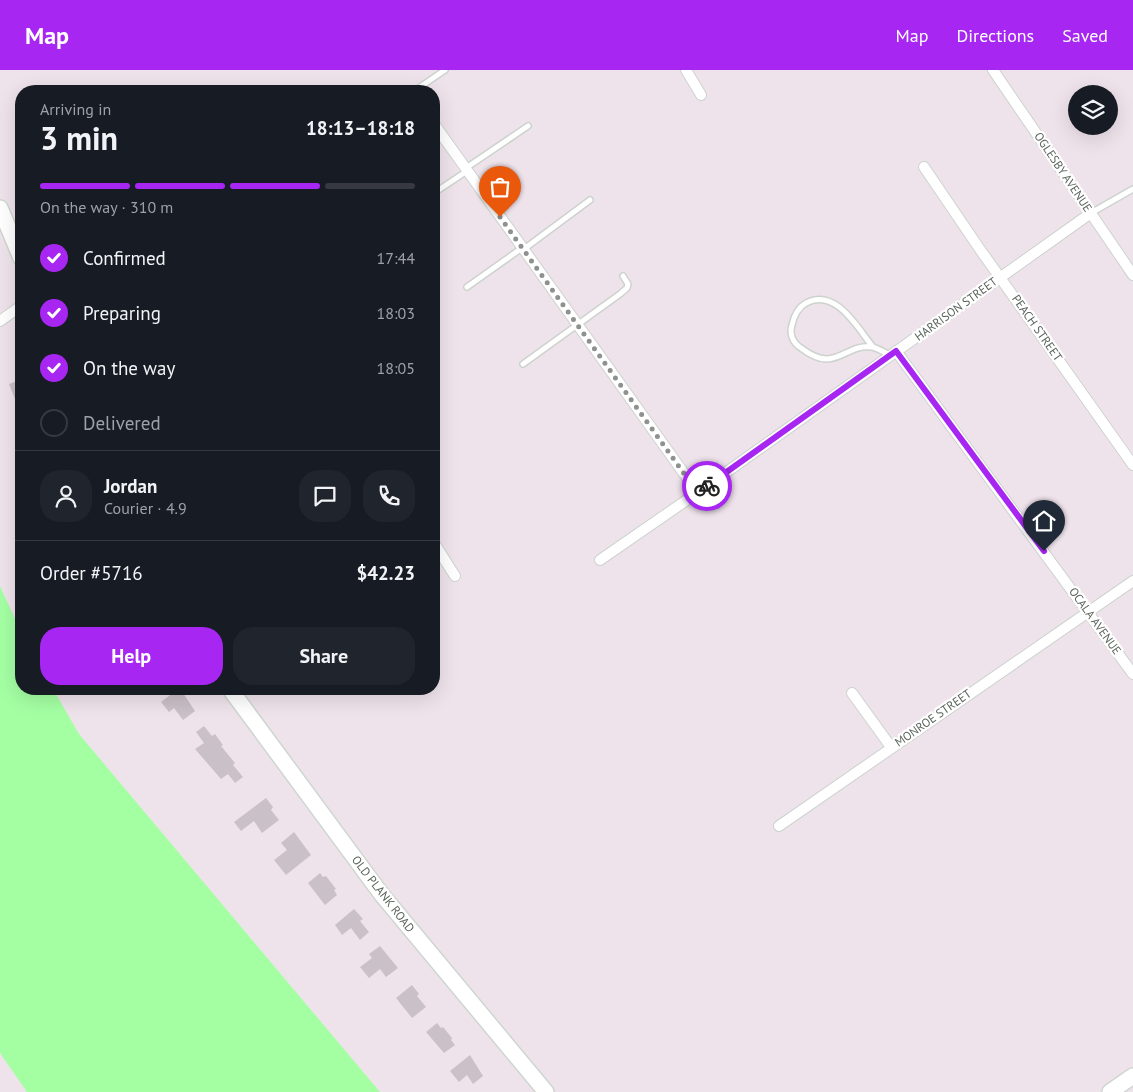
<!DOCTYPE html>
<meta charset="utf-8">
<style>
:root{--surface:#171b24;--page:#20242c;--text:#f1f3f6;--muted:#9ea1a6;--line:#363941;--accent:#a726f2}
body{margin:0;font-family:"PT Sans",sans-serif;background:var(--page);color:var(--text);height:100vh;display:flex;flex-direction:column;font-size:19px;white-space:nowrap}
*{box-sizing:border-box;margin:0}
p{font-size:16px;color:var(--muted)}
.icon{flex:none;width:28px;height:28px;fill:none;stroke:currentColor;stroke-width:2;stroke-linecap:round;stroke-linejoin:round}
.map{position:relative;flex:1;overflow:hidden}
.panel{position:absolute;left:15px;top:15px;width:425px;height:610px;display:flex;flex-direction:column;background:var(--surface);border-radius:20px;box-shadow:0 5px 20px #0002}
.panel>*{flex:none}
.controls{position:absolute;left:1068px;top:15px;display:grid;gap:10px}
.controls a{display:grid;place-items:center;width:50px;height:50px;border-radius:50%;background:var(--surface);box-shadow:0 5px 20px #0002;font-size:25px}
.pin{position:absolute;display:grid;place-items:center;width:42px;height:42px;color:#fff;margin:-51px -21px;border-radius:50% 50% 50% 0;rotate:-45deg;box-shadow:0 0 5px #0007}
.pin .icon{rotate:45deg}
.courier{position:absolute;display:grid;place-items:center;width:50px;height:50px;margin:-25px;border:4px solid #a726f2;border-radius:50%;background:#fff;color:#222;box-shadow:0 1px 6px #0007}
.overview em{font-style:normal;font-weight:600}
.overview div{display:flex;flex-direction:column-reverse}
.overview{display:flex;align-items:center;justify-content:space-between;height:85px;padding:0 25px}
h1{font-size:32px;font-weight:600;line-height:38px}
.bar{display:grid;grid-template-columns:repeat(4,1fr);gap:8px 5px;align-content:center;height:60px;padding:0 25px}
.bar i{height:6px;border-radius:4px;background:var(--line)}
.bar .on{background:var(--accent)}
.bar p{grid-column:span 4}
.line{display:flex;align-items:center;gap:12px;padding:0 25px;border-top:1px solid var(--line)}
.line div{flex:1}
.round{display:grid;place-items:center;flex:none;width:52px;height:52px;border-radius:20px;background:var(--page)}
ol{padding:0 25px;list-style:none}
li{display:flex;align-items:center;gap:15px;height:55px}
li p{margin-inline-start:auto}
li .icon{padding:5px;border-radius:50%;background:var(--accent);color:#fff;stroke-width:4}
li:last-child{color:var(--muted)}
li i{width:28px;height:28px;border:2px solid var(--line);border-radius:50%}
.action{display:flex;gap:10px;margin-top:auto;padding:10px 25px}
.action a{flex:1;height:58px;border-radius:20px;background:var(--accent);color:#fff;font-size:20px;font-weight:600;line-height:58px;text-align:center}
.action a+a{background:var(--page);color:var(--text)}
header{display:flex;align-items:center;gap:30px;box-sizing:border-box;height:70px;padding:0 25px;background:var(--accent);color:#fff}
header strong{font-size:24px}
nav{display:flex;gap:28px;margin-inline-start:auto;font-size:18px}
.map>svg:first-child{display:block}
.water{fill:#a4ffa3}
.building{fill:#cac0c8}
.lines{fill:none;stroke-linecap:round;stroke-linejoin:round}
.lane-casing{stroke:#ccd3cd;stroke-width:8}
.street-casing{stroke:#ccd3cd;stroke-width:12}
.secondary-casing{stroke:#ced7cf;stroke-width:18}
.lane{stroke:#fff;stroke-width:5}
.street{stroke:#fff;stroke-width:10}
.secondary{stroke:#fff;stroke-width:15}
.done{stroke:#8f918e;stroke-width:5;stroke-dasharray:0 9}
.route{stroke:#a726f2;stroke-width:6}
.labels{text-anchor:middle;stroke-width:4.5;stroke-linejoin:round;paint-order:stroke}
.street-label{font-size:12px;fill:#5b655c;stroke:#fff}
</style>
<header>
<strong>Map</strong>
<nav><a>Map</a><a>Directions</a><a>Saved</a></nav>
</header>
<div class="map">
<svg width="1133" height="1022" viewBox="0 0 1133 1022">
<rect width="100%" height="100%" fill="#efe3eb"/>
<path class="water" d="M0,516L21,562V619H53L79,664L380,1022H27L0,983Z"/>
<path class="building" d="M20,310L21,314V344L9,314Z
M178,619L182,624L183,623L195,641L183,650L174,638L169,642L161,632Z
M204,656L212,666L215,664L223,675L221,676L235,693L233,695L243,707L235,713L228,704L221,709L195,679L204,673L196,662Z
M266,728L273,737L271,740L279,750L262,763L254,751L241,761L234,752Z
M294,762L311,785L286,805L274,790L287,780L281,773Z
M320,803L323,807L326,806L336,819L334,820L337,825L325,835L308,813Z
M354,839L363,849L360,851L369,862L360,870L351,858L342,865L335,855Z
M380,876L398,898L386,907L380,899L369,908L360,897L372,888L369,884Z
M412,915L419,924L417,926L426,937L412,948L396,928Z
M437,953L441,958L443,957L452,968L451,970L455,975L444,983L426,962Z
M470,985L483,1006L473,1014L467,1005L459,1012L450,1001Z"/>
<g class="lines">
<defs>
<path id="lane" d="M418,21L420,17L445,0
M466,98L528,56
M434,123L467,101
M1091,143L1133,119
M524,179L590,130
M467,217L522,178
M873,277C858,259 836,217 806,233C797,238 794,246 792,255C789,264 793,273 801,278C836,305 844,273 872,277C878,278 885,283 890,285
M523,294L620,224L627,218L628,214L623,206"/>
<path id="street" d="M686,0L701,25
M993,0L1133,205
M434,54L698,423
M924,97L979,178L1133,395
M0,251L21,236
M896,281L1133,604
M434,473L455,506
M600,490L707,416L1091,143
M852,623L891,677
M779,756L1133,511"/>
<path id="secondary" d="M0,138L21,188
M230,619L382,825L546,1022
M1110,1022L1133,1006"/>
</defs>
<use href="#lane" class="lane-casing"/>
<use href="#street" class="street-casing"/>
<use href="#secondary" class="secondary-casing"/>
<use href="#lane" class="lane"/>
<use href="#street" class="street"/>
<use href="#secondary" class="secondary"/>
</g>
<g class="lines">
<path class="done" d="M500,147L698,423L707,416"/>
<path class="route" d="M707,416L896,281L1044,481"/>
</g>
<g class="labels">
<g class="street-label">
<text transform="translate(1063 102) rotate(56)" y="4">OGLESBY AVENUE</text>
<text transform="translate(956 239) rotate(-36)" y="4">HARRISON STREET</text>
<text transform="translate(1037 258) rotate(55)" y="4">PEACH STREET</text>
<text transform="translate(1095 551) rotate(54)" y="4">OCALA AVENUE</text>
<text transform="translate(933 648) rotate(-35)" y="4">MONROE STREET</text>
<text transform="translate(383 824) rotate(52)" y="4">OLD PLANK ROAD</text>
</g>
</g>
</svg>
<div class="controls">
<a><svg class="icon" aria-label="layers" viewBox="0 0 24 24"><path d="M12 4l9 5-9 5-9-5zM3 14l9 5 9-5"/></svg></a>
</div>
<div class="pin" style="left:500px;top:147px;background:#ea580c"><svg class="icon" aria-label="bag" viewBox="0 0 24 24"><path d="M5 8h14l-1 12H6zM9 8a3 3 0 0 1 6 0"/></svg></div>
<div class="pin" style="left:1044px;top:481px;background:#1f2937"><svg class="icon" aria-label="home" viewBox="0 0 24 24"><path d="M3 11l9-7 9 7M6 9v11h12V9"/></svg></div>
<div class="courier" style="left:707px;top:416px"><svg class="icon" aria-label="bike" viewBox="0 0 24 24"><circle cx="6" cy="16" r="4"/><circle cx="18" cy="16" r="4"/><path d="M6 16l4-8h5l3 8M10 8l3 8H6M13 5h3"/></svg></div>
<section class="panel">
<div class="overview"><div><h1>3 min</h1><p>Arriving in</p></div><em>18:13–18:18</em></div>
<div class="bar"><i class="on"></i><i class="on"></i><i class="on"></i><i></i><p>On the way · 310 m</p></div>
<ol>
<li><svg class="icon" aria-label="check" viewBox="0 0 24 24"><path d="M5 12l5 5 9-10"/></svg>Confirmed<p>17:44</p></li>
<li><svg class="icon" aria-label="check" viewBox="0 0 24 24"><path d="M5 12l5 5 9-10"/></svg>Preparing<p>18:03</p></li>
<li><svg class="icon" aria-label="check" viewBox="0 0 24 24"><path d="M5 12l5 5 9-10"/></svg>On the way<p>18:05</p></li>
<li><i></i>Delivered</li>
</ol>
<div class="line" style="height:90px"><a class="round"><svg class="icon" aria-label="person" viewBox="0 0 24 24"><circle cx="12" cy="8" r="4"/><path d="M4 21q1-7 8-7t8 7"/></svg></a><div><b>Jordan</b><p>Courier · 4.9</p></div><a class="round"><svg class="icon" aria-label="chat" viewBox="0 0 24 24"><path d="M4 5h16v11H9l-5 4z"/></svg></a><a class="round"><svg class="icon" aria-label="phone" viewBox="0 0 24 24"><path d="M5 4h4l2 5-3 2q2 4 5 5l2-3 5 2v4C11 20 4 13 5 4z"/></svg></a></div>
<div class="line" style="height:65px"><div>Order #5716</div><b>$42.23</b></div>
<div class="action"><a>Help</a><a>Share</a></div>
</section>
</div>
